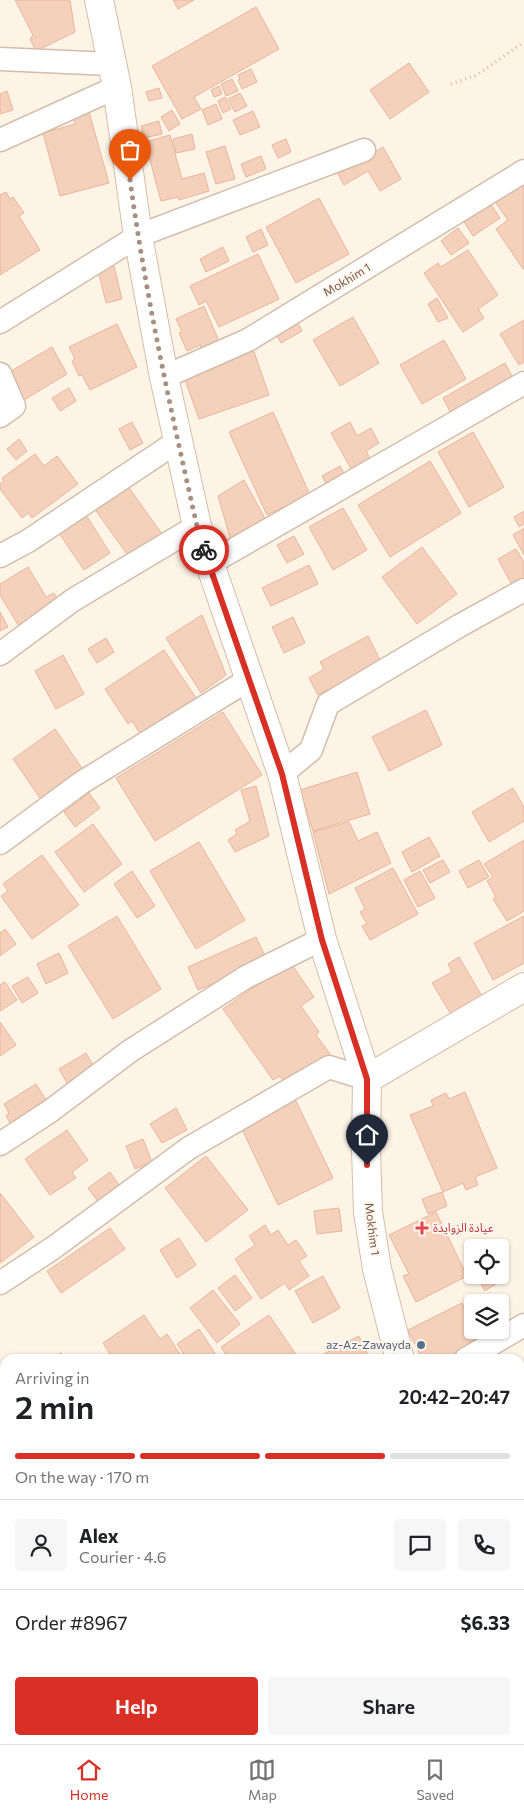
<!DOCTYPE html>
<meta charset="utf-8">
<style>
:root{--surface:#fff;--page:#f6f6f6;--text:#202124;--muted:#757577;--line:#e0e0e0;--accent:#d93025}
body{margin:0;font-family:Commissioner,"Noto Sans Arabic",sans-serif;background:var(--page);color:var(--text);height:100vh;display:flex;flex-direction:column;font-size:19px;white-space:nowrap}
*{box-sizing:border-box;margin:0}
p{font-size:16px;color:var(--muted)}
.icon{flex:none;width:28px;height:28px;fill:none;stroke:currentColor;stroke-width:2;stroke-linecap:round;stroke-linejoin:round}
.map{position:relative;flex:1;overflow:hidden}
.details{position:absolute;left:0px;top:1354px;width:525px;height:391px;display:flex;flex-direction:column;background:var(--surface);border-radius:15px 15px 0 0;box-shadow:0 1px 4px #0004}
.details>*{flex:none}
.fabs{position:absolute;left:464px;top:1239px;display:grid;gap:10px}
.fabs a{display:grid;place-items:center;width:45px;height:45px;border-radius:5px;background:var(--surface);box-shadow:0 1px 4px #0004;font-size:25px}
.pin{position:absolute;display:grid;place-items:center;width:42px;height:42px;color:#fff;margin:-51px -21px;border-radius:50% 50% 50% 0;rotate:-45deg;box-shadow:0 0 5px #0007}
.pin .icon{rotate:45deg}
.courier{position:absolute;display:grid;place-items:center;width:50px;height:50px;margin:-25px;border:4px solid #d93025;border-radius:50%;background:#fff;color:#222;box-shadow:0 1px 6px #0007}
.head em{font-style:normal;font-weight:600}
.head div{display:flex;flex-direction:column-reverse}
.head{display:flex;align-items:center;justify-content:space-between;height:85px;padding:0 15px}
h1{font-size:32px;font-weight:600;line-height:38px}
.bar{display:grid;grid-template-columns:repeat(4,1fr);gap:8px 5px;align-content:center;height:60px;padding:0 15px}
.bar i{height:6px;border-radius:4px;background:var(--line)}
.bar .on{background:var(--accent)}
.bar p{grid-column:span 4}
.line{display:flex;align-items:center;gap:12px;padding:0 15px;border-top:1px solid var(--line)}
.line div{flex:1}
.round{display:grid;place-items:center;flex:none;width:52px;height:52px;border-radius:5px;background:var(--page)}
.button{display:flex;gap:10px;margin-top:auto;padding:10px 15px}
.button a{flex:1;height:58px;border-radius:5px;background:var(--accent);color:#fff;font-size:20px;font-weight:600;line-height:58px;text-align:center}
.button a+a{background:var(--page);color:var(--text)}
.dock{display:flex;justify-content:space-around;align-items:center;height:70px;border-top:1px solid var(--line);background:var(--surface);font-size:14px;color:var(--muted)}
.dock a{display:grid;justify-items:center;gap:2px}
.dock .on{color:var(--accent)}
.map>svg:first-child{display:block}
.building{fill:#f5d0bb;stroke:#e9b69b}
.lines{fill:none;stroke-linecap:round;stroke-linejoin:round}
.street-casing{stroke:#d3bdad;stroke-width:25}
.secondary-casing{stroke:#d6bcaa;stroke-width:30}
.path{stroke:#dab39e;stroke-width:3;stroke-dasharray:1 4;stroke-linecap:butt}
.street{stroke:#fff;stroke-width:22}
.secondary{stroke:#fff;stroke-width:28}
.done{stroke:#a88f7f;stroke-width:5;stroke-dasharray:0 9}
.route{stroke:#d93025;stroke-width:6}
.health-dot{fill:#e0444e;stroke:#fff7ed;stroke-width:2}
.service-dot{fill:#5c6f8a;stroke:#fff7ed;stroke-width:2}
.labels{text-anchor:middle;stroke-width:4;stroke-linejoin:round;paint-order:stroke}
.street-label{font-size:12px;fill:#795848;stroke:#fff7ed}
.health-label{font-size:12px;fill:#be3a42;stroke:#fff7ed;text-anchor:start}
.service-label{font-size:12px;fill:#4e5e75;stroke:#fff7ed;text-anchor:end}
</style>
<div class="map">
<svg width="524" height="1744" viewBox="0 0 524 1744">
<rect width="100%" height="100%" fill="#fef4e6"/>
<path class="building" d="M15,0H70L75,32L36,51L30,39L33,35Z
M173,0H194L178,9Z
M256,7L279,49L194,97L201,109L182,119L152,66Z
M409,63L429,92L390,119L370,90Z
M251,69L257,82L242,89L238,80L240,79L238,75Z
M232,79L238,91L226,96L221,84Z
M219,86L222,94L214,97L211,90Z
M159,88L162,98L149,101L146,92Z
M7,91L13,110L0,114V94Z
M240,93L247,106L235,112L228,99Z
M225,97L231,109L223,113L218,101Z
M216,104L222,119L208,125L202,110Z
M172,110L180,124L169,131L161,117Z
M253,111L260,127L240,135L233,120Z
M89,112L109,183L60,196L43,133L75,124L73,116Z
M159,121L162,134L144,138L141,126Z
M192,134L195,149L176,153L173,139Z
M170,135L182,179L204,173L209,191L179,200L178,197L161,201L145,142Z
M286,139L291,152L278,158L272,145Z
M225,146L235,179L216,184L206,152Z
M383,147L401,179L380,191L368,171L344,185L338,174Z
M261,156L266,169L246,177L241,164Z
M524,179V269H523L496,229L508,220L494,200Z
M6,192L10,199L13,197L24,213L19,216L40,250L0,275V195Z
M319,198L349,254L296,283L266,227Z
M490,203L500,218L473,236L463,220Z
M458,228L469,243L451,255L441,241Z
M261,229L268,245L253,252L246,237Z
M223,247L229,261L206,272L200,259Z
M468,250L498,295L478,309L484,318L463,332L424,273L438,263L441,267Z
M258,254L279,299L219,327L206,301L199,305L190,286Z
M114,266L122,299L106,303L98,270Z
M437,298L448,318L438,322L428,304Z
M204,306L221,346L203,353L200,345L187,351L179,333L182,332L176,319Z
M353,317L379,363L340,386L313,340Z
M296,319L302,331L281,343L274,331Z
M524,320V362L519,365L500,334Z
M117,324L137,367L90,390L82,375L79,376L72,361L75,359L69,347Z
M444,340L466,379L422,404L400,365Z
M52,347L67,374L22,401L6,374Z
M253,349L269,395L199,419L183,374Z
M505,363L514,380L452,415L443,398Z
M69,388L76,401L60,411L52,398Z
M273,412L310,495L267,515L229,432Z
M132,422L143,443L130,450L119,429Z
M350,422L357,436L371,428L379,443L366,451L373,464L354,474L331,433Z
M473,432L504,487L469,507L438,452Z
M19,439L27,451L16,460L7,449Z
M35,454L44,466L57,456L78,484L32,518L28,513L22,518L0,489V484L4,481L2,478Z
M430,461L461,513L390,557L358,505Z
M340,466L346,477L328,487L322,476Z
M244,480L267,522L231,541L218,496Z
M127,485L162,534L129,557L94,508Z
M343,508L367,550L333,570L309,527Z
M524,511V524L519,527L514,517Z
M86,515L110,553L84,570L59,533Z
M524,528V555L513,535Z
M294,536L304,554L287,563L277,545Z
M422,547L457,594L417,624L382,577Z
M516,549L524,562V581L513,587L498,559Z
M309,565L318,584L271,606L262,588Z
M28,567L46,597L54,593L60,603L20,628L0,595V584Z
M0,612L8,627L0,631Z
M202,615L226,675L201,693L166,638Z
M293,617L305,643L284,653L272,627Z
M368,636L381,662L318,695L309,678L324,669L320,662Z
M106,638L114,652L97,663L88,649Z
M164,650L198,701L143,738L132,721L128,724L105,689Z
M63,655L84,694L56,709L35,671Z
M426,710L442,745L389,771L372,737Z
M223,712L262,775L155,841L116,778Z
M55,729L84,771L42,801L13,759Z
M357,772L370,814L313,831L300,790Z
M256,786L269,836L235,852L228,840L237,834L235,830L250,821L241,790Z
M513,788L524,807V821L489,842L472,812Z
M89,793L100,808L75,827L64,812Z
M349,822L358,841L377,832L391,863L329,894L313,832Z
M93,824L122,864L84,892L55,852Z
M429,837L440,856L412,872L402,852Z
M524,840V911L507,921L493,899L496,897L487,881L493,877L484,864Z
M199,842L245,920L196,949L150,871Z
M42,855L79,905L32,939L1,896L8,891L3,884Z
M443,860L450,872L430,883L423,870Z
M479,860L489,877L468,888L459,871Z
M393,868L418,914L370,940L362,926L367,924L360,912L365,909L355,888Z
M132,871L155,906L137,918L114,884Z
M420,871L435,898L418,907L404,880Z
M117,916L161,989L113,1019L68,946Z
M524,916V963L493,980L474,943Z
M5,929L16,944L0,956V933Z
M256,937L267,960L198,990L188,967Z
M59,953L68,973L46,984L37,964Z
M459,957L483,998L452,1016L432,983L452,972L448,964Z
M290,962L314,997L301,1006L319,1032L316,1035L330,1054L286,1085L280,1076L273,1080L223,1009Z
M28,977L38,993L22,1003L12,986Z
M5,982L17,1000L0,1011V985Z
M0,1022L16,1045L0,1056Z
M86,1053L97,1072L70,1088L59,1069Z
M36,1084L50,1106L14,1129L6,1116L9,1113L4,1104Z
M465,1092L497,1168L475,1177L478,1185L466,1190L463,1183L443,1192L410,1115L433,1106L431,1100L446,1093L449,1099Z
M295,1099L333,1178L278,1205L240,1125Z
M176,1108L187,1130L162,1143L150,1124Z
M67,1130L88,1160L72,1172L76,1178L50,1195L25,1159Z
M143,1139L152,1162L135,1169L126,1146Z
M206,1156L248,1210L206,1242L165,1188Z
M110,1172L121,1188L99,1203L88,1188Z
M442,1192L447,1206L428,1214L422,1199Z
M0,1193L34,1237L0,1263Z
M339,1208L342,1231L317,1234L314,1211Z
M436,1212L467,1276L416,1302L403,1276L409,1274L389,1235Z
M265,1225L271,1235L278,1230L288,1245L296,1240L307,1256L299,1261L309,1276L289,1290L285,1283L261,1299L235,1259L255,1245L249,1236Z
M110,1228L125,1249L61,1293L47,1271Z
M179,1238L196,1265L177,1278L160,1250Z
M500,1270L505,1278L485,1291L478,1279L485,1275H500Z
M235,1275L252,1298L235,1311L218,1288Z
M323,1276L340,1308L313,1323L295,1291Z
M213,1290L240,1324L217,1343L190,1308Z
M462,1303L472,1325V1330H475L483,1346L458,1359H422L408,1330Z
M144,1315L160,1339L167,1334L183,1359H113L103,1343Z
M269,1315L297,1356L292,1359H229L221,1347Z
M199,1329L216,1355L211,1359H187L177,1344Z
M359,1336L370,1359H314Z
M61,1353L65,1359H52Z
M5,1462V1482L0,1475V1465Z
M522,1464L524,1467V1502L520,1504V1465Z
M524,1508V1603L520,1605V1510Z
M524,1620V1658L520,1651V1622Z
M5,1715V1740H45L48,1744H0V1719Z
M524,1719V1732L520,1724V1722Z
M80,1740H92L87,1744H83Z
M99,1740H161L164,1744H93Z
M238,1740H296L302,1744H235Z
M310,1740H337V1744H324Z
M386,1740H424L425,1744H388Z"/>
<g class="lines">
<defs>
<path id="street" d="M0,59L111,64
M0,140L117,87
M0,322L138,236L364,150
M0,374L14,406L0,416
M164,377L248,340L524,171
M0,556L28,541L178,441
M209,564L524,383
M0,654L73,600L197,526
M282,774L311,750L328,704L459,626L524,590
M0,843L81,783L248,680
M0,1144L49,1112L130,1051L246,977L322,939
M0,1283L53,1248L189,1148L329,1067L367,1079
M466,1359L524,1325
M520,1436L524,1434
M520,1610L524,1608
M0,1688L5,1685"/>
<path id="secondary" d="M99,0L117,87L138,236L164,377L197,526L282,774L322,939L367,1079L366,1149L368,1212L377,1269L400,1359
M367,1079L524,987
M498,1740L499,1744
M348,1744L349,1740"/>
</defs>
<use href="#street" class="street-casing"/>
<use href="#secondary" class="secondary-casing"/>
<path class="path" d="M451,84L477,75L524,42"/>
<use href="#street" class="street"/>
<use href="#secondary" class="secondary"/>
</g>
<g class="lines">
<path class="done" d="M130,180C146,297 171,412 197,526L204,550"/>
<path class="route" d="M204,550L282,774L322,940L367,1079V1165"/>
</g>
<path class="health-dot" d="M419.5 1220.5h5v5h5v5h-5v5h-5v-5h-5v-5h5z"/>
<circle class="service-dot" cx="421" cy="1345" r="5"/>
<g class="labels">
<g class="street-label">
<text transform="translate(347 280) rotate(-31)" y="4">Mokhim 1</text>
<text transform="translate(372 1229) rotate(83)" y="4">Mokhim 1</text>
</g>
<g class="health-label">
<text x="433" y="1232">عيادة الزوايدة</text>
</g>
<g class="service-label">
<text x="411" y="1349">az-Az-Zawayda</text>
</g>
</g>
</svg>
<div class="fabs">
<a><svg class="icon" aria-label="locate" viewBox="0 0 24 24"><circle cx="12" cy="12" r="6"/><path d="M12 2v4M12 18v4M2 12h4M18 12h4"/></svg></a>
<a><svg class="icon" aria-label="layers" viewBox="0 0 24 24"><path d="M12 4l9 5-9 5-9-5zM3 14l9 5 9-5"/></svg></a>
</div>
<div class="pin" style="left:130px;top:180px;background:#ea580c"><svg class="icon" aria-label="bag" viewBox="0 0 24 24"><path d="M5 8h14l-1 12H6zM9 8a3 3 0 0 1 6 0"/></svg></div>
<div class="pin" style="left:367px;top:1165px;background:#1f2937"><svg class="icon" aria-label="home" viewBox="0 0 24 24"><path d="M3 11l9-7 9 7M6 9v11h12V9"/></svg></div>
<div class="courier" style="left:204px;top:550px"><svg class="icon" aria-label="bike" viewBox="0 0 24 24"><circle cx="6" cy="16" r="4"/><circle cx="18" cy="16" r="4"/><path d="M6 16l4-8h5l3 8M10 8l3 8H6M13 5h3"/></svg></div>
<section class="details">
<div class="head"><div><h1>2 min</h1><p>Arriving in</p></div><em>20:42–20:47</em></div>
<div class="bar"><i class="on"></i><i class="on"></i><i class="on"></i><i></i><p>On the way · 170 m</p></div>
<div class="line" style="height:90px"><a class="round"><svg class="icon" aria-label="person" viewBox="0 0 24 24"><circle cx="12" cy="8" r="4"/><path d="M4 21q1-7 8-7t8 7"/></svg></a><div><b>Alex</b><p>Courier · 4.6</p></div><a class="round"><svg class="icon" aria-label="chat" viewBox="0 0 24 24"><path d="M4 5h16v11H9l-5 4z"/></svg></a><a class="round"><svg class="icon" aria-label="phone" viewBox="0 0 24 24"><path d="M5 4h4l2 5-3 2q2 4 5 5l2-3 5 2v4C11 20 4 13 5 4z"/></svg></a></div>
<div class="line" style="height:65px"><div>Order #8967</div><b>$6.33</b></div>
<div class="button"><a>Help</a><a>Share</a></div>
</section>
</div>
<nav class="dock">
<a class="on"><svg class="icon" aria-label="home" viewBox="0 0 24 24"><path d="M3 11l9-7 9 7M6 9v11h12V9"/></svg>Home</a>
<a><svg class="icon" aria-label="map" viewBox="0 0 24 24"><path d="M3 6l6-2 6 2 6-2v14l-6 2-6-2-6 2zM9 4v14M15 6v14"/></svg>Map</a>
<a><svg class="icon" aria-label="saved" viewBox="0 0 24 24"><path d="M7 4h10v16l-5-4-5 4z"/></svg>Saved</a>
</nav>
